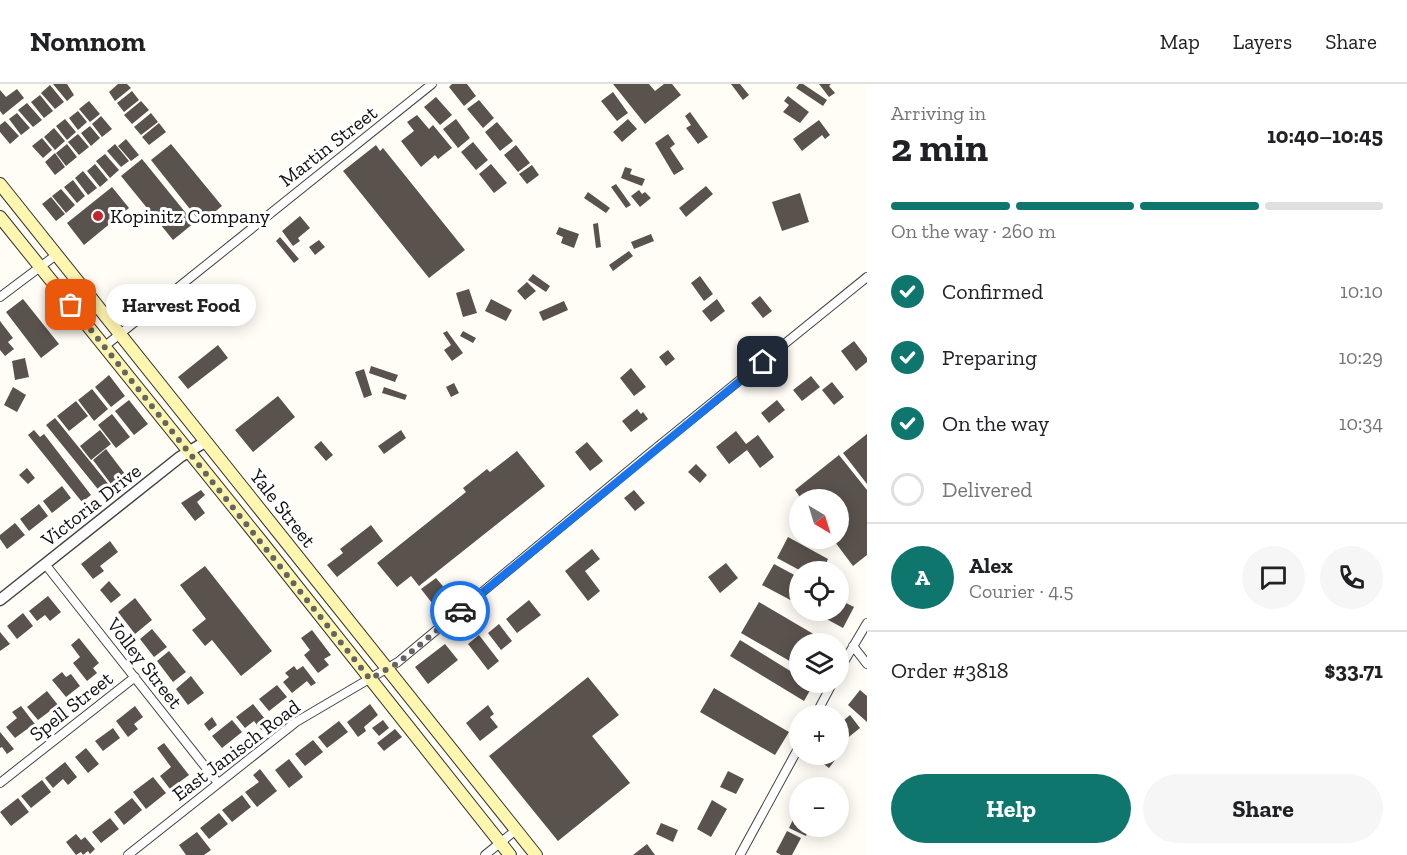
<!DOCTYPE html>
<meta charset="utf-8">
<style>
:root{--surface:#fff;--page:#f6f6f6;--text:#202124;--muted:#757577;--line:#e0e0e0;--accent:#0f766e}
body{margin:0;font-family:"Zilla Slab",serif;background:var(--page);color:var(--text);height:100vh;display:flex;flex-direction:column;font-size:22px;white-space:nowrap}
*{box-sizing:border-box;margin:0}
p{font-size:20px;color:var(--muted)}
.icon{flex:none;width:33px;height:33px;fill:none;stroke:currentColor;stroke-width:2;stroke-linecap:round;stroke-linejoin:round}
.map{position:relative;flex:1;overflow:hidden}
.details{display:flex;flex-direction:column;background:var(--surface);width:540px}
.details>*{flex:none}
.needle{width:39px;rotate:142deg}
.buttons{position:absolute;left:789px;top:405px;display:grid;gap:12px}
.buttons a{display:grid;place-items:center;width:60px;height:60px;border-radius:50%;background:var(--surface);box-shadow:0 3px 15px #0003;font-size:30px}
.pin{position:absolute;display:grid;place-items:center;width:51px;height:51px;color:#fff;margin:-26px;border-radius:12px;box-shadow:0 3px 9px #0006}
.courier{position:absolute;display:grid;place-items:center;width:60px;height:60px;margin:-30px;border:4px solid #1a73e8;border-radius:50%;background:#fff;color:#222;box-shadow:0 2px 8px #0007}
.bubble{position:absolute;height:42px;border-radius:21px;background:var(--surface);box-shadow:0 3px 15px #0003;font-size:20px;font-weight:700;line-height:42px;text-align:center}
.summary em{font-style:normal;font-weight:700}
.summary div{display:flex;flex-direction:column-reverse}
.summary{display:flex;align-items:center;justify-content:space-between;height:102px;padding:0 24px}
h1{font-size:39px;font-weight:700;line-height:45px}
.bar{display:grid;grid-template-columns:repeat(4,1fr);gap:9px 6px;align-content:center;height:72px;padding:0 24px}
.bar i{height:8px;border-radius:4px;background:var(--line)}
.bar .active{background:var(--accent)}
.bar p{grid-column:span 4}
.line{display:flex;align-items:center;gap:15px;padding:0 24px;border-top:2px solid var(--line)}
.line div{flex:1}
.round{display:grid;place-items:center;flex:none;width:63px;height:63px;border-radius:32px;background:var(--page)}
ol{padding:0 24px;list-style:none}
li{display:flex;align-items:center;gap:18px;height:66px}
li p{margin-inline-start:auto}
li .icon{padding:6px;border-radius:50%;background:var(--accent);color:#fff;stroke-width:4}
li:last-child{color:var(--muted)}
li i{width:33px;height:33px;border:3px solid var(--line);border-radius:50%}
.action{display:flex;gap:12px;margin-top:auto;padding:12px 24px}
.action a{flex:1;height:69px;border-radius:36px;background:var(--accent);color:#fff;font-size:24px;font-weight:700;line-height:69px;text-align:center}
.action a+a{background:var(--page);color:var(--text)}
header{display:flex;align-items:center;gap:36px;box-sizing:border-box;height:84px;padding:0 30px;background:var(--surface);border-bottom:2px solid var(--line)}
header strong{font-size:28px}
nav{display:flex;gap:33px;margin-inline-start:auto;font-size:21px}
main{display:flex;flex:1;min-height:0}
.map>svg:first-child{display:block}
.building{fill:#5a524d}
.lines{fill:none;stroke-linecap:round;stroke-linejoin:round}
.minor-casing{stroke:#444;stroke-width:10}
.tertiary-casing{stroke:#444;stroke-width:13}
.secondary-casing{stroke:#333;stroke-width:14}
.minor{stroke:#fff;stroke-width:8}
.tertiary{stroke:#fff;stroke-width:10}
.secondary{stroke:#fff6b0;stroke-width:12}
.done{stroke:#646461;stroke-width:6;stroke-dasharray:0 10.8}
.route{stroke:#1a73e8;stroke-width:8}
.poi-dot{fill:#c4262e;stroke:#fff;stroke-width:2}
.labels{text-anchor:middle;stroke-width:6;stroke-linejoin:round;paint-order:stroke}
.street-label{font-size:20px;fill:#111;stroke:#fff}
.poi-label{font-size:20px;fill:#111;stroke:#fff;text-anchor:start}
</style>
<header>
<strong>Nomnom</strong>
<nav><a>Map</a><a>Layers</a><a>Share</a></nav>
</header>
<main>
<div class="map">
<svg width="867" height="771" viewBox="0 0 867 771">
<rect width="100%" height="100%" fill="#fffdf5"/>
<path class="building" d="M53,0H67L74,11L67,17Z
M118,0H127L131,4L115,17L109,8Z
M452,0H467L476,12L464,22L449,3Z
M613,0H649L655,7L664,0H672L681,11L645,40Z
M731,0H740L749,11L743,16Z
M799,0H803L827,16L823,22L796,4Z
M819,0H831L829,2L835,9L829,13Z
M50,1L64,18L55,25L41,9Z
M17,5L24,14L3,31L0,27V6L6,13Z
M132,7L139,16L124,28L117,19Z
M613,8L628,29L617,37L601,17Z
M40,11L53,27L44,34L31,18Z
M788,12L809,28L800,39L783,28L789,21L784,17Z
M436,13L452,31L440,41L424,23Z
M479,16L494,34L483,44L467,25Z
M89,17L100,30L90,38L79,25Z
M141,17L149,26L132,40L124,31Z
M27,19L42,36L33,43L18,26Z
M78,27L87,38L78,46L69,34Z
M690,28L708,53L698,60L686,44L691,41L685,32Z
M17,29L30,44L21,51L9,35Z
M151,29L158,38L141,51L134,43Z
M417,31L429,45L433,41L452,64L438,75L435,71L421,83L401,57L414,47L407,38Z
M101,32L112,45L102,53L92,40Z
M65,35L76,48L67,56L56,42Z
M456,35L470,54L458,64L443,45Z
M628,35L637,45L622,58L613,48Z
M819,36L830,51L825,55L822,51L802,67L793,55Z
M5,37L19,52L10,60L0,48V41Z
M497,38L513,57L500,67L485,48Z
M159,39L166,48L149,61L142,53Z
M90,42L100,54L91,62L81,49Z
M54,44L65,57L55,66L44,53Z
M78,50L89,63L79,71L68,58Z
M668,50L675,60L670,64L684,85L674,91L655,59Z
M42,54L52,66L43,74L32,62Z
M126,55L139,71L131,77L118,62Z
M473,58L488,76L476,86L461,68Z
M67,60L77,73L66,82L56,69Z
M115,60L129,77L121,83L107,67Z
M171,60L222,122L201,139L151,76Z
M376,61L380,67L383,64L465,166L429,194L343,87Z
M516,61L530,79L518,88L504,71Z
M55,69L65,83L55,91L45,78Z
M105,70L119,86L110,94L96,77Z
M142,75L194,139L173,156L121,92Z
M95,80L108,96L100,103L87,87Z
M491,80L507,99L494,109L479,90Z
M532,81L539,91L527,100L519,90Z
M625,83L632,85L630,90L645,95L642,102L621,94Z
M83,87L97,104L88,111L75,94Z
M73,96L85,112L77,119L64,103Z
M616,100L631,121L626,124L611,103Z
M706,102L713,110L686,133L679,124Z
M112,103L129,124L84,161L67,139Z
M61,105L75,121L66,129L52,112Z
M639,106L642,110L645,108L651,114L640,123L631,112Z
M588,108L610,124L606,129L584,114Z
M800,109L809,138L782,147L772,118Z
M51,113L65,130L56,137L42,120Z
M300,132L310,144L298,154L300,157L293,162L282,147Z
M598,139L601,163L596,164L593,140Z
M559,143L579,150L574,164L561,159L563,153L556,150Z
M651,150L654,157L634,165L631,158Z
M280,153L299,175L294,179L276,157Z
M319,156L325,163L315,171L309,163Z
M629,167L633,172L613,187L609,181Z
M533,190L550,202L546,208L528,196Z
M700,192L713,210L704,217L691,199Z
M527,198L536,207L525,216L517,207Z
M469,205L477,229L463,233L456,209Z
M760,212L772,227L763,234L751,219Z
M23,215L59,260L41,274L6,228Z
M491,215L512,226L506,237L485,227Z
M717,215L725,227L711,238L702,227Z
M564,217L568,226L543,237L539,228Z
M0,237L13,254L8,258L14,265L5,272L0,266Z
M447,247L463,269L452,277L444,266L451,261L443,249Z
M463,247L476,254L473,259L460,252Z
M854,257L867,274V278L856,287L841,267Z
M218,261L228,274L188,305L178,293Z
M668,266L675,275L666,282L659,273Z
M25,274L29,293L15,296L12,277Z
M371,282L398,291L395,298L369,289Z
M631,284L646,303L634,312L620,294Z
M364,285L372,311L364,314L355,288Z
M109,291L125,312L111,323L95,303Z
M811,292L820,303L802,317L793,306Z
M832,298L844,313L834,321L822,306Z
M454,299L459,309L451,313L446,303Z
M13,303L26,311L17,328L4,321Z
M384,303L407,311L405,316L382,309Z
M92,305L108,325L94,337L78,316Z
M278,312L295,333L253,368L235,346Z
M129,316L148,340L134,351L115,327Z
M777,316L785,326L769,339L761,329Z
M76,317L88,332L69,347L57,332Z
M637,325L641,330L643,328L648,335L631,348L622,337Z
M112,330L130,353L116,364L98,341Z
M55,334L110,402L101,409L46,341Z
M34,346L40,353L44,350L91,411L82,418L28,351Z
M100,346L111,360L91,376L80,362Z
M401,346L406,354L384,370L378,362Z
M736,347L746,360L758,351L774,373L760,384L747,366L729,380L716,363Z
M867,350V400L843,369Z
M321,357L333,371L326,377L314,363Z
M587,358L603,377L590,387L575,368Z
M106,365L125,390L111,400L93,376Z
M517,367L545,402L419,502L411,492L397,503L377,479L466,408L463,404L487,385L490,388Z
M839,371L867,406V471L853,482L832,454H838V416H802L795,406Z
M696,380L707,391L700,399L688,388Z
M27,384L35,394L28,400L19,391Z
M62,402L71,414L52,429L43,417Z
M201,406L205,411L197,418L205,429L195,437L181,419Z
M634,406L645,419L635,427L624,414Z
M39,420L48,432L29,447L20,435Z
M15,439L25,451L7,465L0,455V451Z
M371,441L383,457L337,493L327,481L343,469L340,465Z
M788,453L828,475L822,488H803L777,474Z
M110,457L118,468L100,482L104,487L93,495L81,480Z
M592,465L600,475L585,487L600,507L588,517L565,487Z
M726,479L738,494L720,509L708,493Z
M774,480L800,494V521L762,501Z
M205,482L272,567L241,592L212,556L205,562L192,546L206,535L180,501Z
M436,494L447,507L432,519L421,505Z
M109,497L121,511L111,519L100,506Z
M48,512L61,528L50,537L45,531L37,537L29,527Z
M135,514L152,536L135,550L118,528Z
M838,515L854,523L843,544L810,526H838Z
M529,516L541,531L517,549L506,535Z
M759,518L827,558L826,560H800V583L741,549Z
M23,529L33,542L17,555L7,542Z
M499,540L512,557L501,566L488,549Z
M152,545L167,563L154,573L140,555Z
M312,546L331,571L324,575L329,581L318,589L304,571L310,566L301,554Z
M0,548L10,560L0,567Z
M479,551L499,577L488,586L468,560Z
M79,554L99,579L93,584L97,589L87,597L73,579L80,573L71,561Z
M740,556L800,593V598H809L813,601L804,617L730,572Z
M445,560L458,576L428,600L415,583Z
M169,567L186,588L173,598L157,577Z
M294,582L297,586L303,582L316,599L311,602L307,597L292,609L283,598L289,593L285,589Z
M62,588L66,593L71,590L80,602L66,613L52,596Z
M191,592L204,609L188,621L176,605Z
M588,593L619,631L592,652L630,699L558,757L489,672Z
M277,601L287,613L269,627L259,615Z
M714,604L789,648L775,671L700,628Z
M860,606L867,612V638L848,621Z
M47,607L58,621L38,636L27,623Z
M253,620L269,640L261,646L254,637L245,644L236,633Z
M370,620L378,631L364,643L366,647L358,653L347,638Z
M488,621L494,630L490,633L498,643L480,657L466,639Z
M21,622L38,644L34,647L30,643L15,654L6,643L17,634L12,628Z
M135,622L143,633L134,640L138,645L128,653L116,637Z
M850,631L860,644L845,656L838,647V641Z
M212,633L217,641L209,647L204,640Z
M232,636L242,648L222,664L212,652Z
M383,636L389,644L379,652L372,644Z
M339,637L348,648L327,664L318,653Z
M113,644L120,654L103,667L95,657Z
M395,645L402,653L384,667L377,659Z
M0,648L14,665L7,670L2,663L0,664Z
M313,656L323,668L305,682L295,670Z
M838,658L845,663L829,684L817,675L820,670H838Z
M164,659L189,691L170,705L160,692L171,683L157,664Z
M86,664L99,680L88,689L75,673Z
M289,675L303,693L289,704L275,686Z
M65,678L77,693L68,701L63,695L53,704L45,694Z
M260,685L277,707L257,723L245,708L259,698L253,691Z
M728,687L744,695L736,710L720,703Z
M153,693L166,709L146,725L133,708Z
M42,696L51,708L31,724L21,712Z
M242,711L251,723L232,738L222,726Z
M18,714L29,728L11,742L0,728Z
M132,714L142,726L124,741L114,728Z
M712,716L727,725L711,753L697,745Z
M800,721V742H810L806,752L789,744Z
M219,729L228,740L209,755L200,744Z
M110,734L119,745L101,759L92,748Z
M661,739L678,746L673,758L656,750Z
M787,747L801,754L792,771H781L776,768Z
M197,748L211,766L204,771H186L179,761Z
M76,750L81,756L85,753L95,765L90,770L88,767L83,771L81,768L76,771L66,758Z
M647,760L655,771H633Z"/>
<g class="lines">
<defs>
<path id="minor" d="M0,213L56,171
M105,262L432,0
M45,480L218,699
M853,562L867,580
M838,588L867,539
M815,632L833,598
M0,699L135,593
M128,771L296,638L398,578L645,373L867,193
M485,771L516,746
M740,771L800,661"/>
<path id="tertiary" d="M0,516L180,373L205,358"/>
<path id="secondary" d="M0,100L536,771
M0,133L261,457L510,771"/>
</defs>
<use href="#minor" class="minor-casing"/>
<use href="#tertiary" class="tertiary-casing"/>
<use href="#secondary" class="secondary-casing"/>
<use href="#minor" class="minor"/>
<use href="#tertiary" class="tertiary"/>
<use href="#secondary" class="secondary"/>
</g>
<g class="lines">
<path class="done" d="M71,221L370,595L398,579L460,527"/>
<path class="route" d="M460,527L763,278"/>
</g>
<circle class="poi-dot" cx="98" cy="132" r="6"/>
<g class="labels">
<g class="street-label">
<text transform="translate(328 62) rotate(-38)" y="7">Martin Street</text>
<text transform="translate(91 421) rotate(-38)" y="7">Victoria Drive</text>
<text transform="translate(283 424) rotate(52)" y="7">Yale Street</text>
<text transform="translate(145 579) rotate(52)" y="7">Volley Street</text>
<text transform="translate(71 622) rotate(-38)" y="7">Spell Street</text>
<text transform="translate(236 666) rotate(-37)" y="7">East Janisch Road</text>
</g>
<g class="poi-label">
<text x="110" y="139">Kopinitz Company</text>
</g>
</g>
</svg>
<div class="buttons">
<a><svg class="needle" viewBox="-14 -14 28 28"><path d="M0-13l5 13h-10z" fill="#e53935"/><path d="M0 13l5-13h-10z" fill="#757577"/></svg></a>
<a><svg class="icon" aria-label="locate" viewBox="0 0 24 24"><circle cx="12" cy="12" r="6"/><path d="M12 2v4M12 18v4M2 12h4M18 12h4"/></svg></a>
<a><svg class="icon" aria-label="layers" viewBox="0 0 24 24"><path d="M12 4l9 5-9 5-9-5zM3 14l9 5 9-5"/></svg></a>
<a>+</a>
<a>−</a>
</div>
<div class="pin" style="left:71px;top:221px;background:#ea580c"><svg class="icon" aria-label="bag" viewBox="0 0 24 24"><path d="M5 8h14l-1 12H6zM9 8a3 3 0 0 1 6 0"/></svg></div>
<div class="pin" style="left:763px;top:278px;background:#1f2937"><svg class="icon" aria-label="home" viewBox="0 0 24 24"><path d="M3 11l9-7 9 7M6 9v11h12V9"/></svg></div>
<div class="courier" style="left:460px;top:527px"><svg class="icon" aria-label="car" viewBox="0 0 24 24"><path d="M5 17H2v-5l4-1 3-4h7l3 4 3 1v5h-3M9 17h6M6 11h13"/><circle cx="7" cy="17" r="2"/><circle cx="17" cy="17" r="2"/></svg></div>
<div class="bubble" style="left:106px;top:200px;width:150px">Harvest Food</div>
</div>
<section class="details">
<div class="summary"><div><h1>2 min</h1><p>Arriving in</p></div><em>10:40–10:45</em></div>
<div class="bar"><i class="active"></i><i class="active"></i><i class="active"></i><i></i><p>On the way · 260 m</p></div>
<ol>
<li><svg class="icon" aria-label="check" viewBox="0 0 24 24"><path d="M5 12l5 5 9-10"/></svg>Confirmed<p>10:10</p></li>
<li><svg class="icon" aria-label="check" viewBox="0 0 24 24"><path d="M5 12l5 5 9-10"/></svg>Preparing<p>10:29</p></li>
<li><svg class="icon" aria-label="check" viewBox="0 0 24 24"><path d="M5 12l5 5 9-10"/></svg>On the way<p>10:34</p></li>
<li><i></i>Delivered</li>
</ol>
<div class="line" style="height:108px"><b class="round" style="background:var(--accent);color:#fff">A</b><div><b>Alex</b><p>Courier · 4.5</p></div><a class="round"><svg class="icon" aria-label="chat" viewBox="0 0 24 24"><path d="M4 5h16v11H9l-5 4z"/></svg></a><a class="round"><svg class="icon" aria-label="phone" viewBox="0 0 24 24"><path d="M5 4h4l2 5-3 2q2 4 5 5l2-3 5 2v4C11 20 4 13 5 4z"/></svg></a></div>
<div class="line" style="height:78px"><div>Order #3818</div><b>$33.71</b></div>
<div class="action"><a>Help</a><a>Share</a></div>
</section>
</main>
